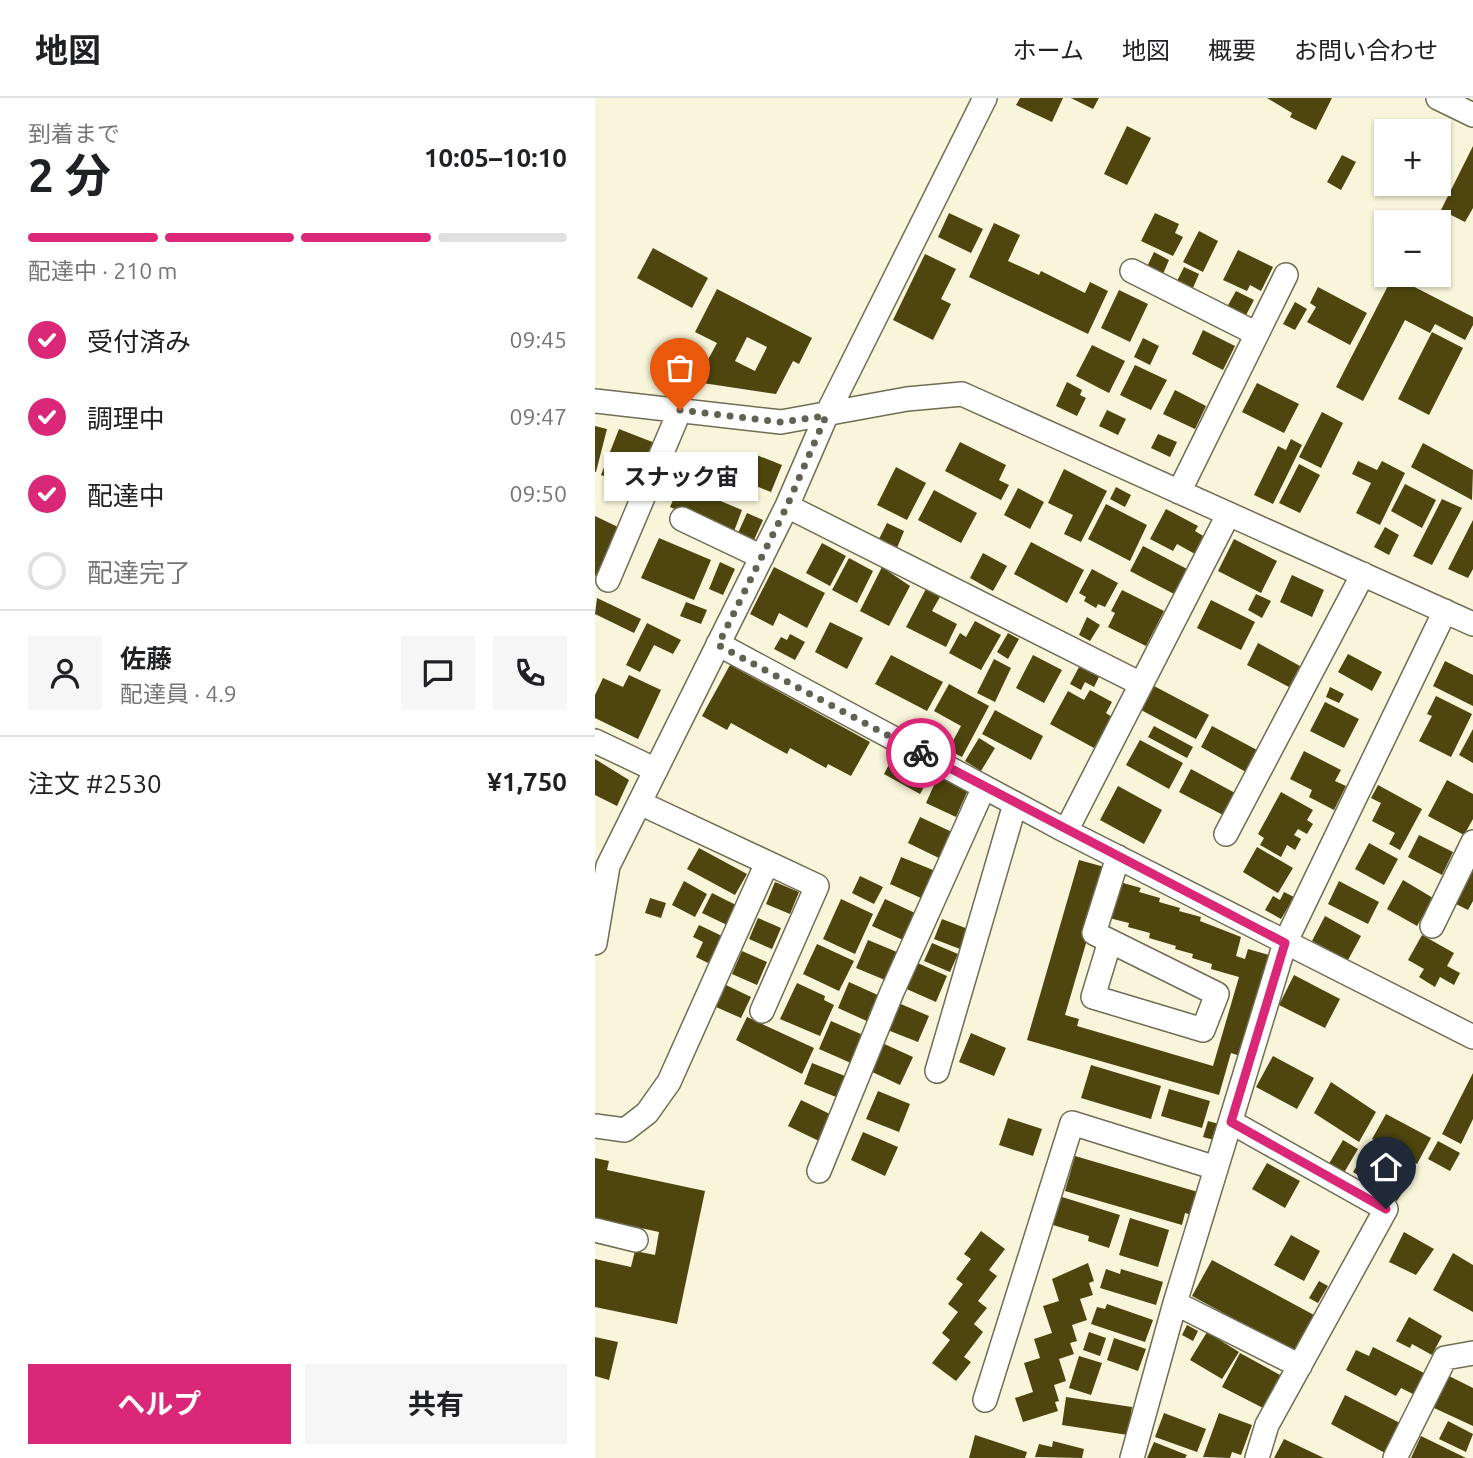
<!DOCTYPE html>
<html lang="ja">
<meta charset="utf-8">
<style>
:root{--surface:#fff;--page:#f6f6f6;--text:#202124;--muted:#757577;--line:#e0e0e0;--accent:#db2777}
body{margin:0;font-family:Ubuntu,"Noto Sans JP",sans-serif;background:var(--page);color:var(--text);height:100vh;display:flex;flex-direction:column;font-size:26px;white-space:nowrap}
*{box-sizing:border-box;margin:0}
p{font-size:23px;color:var(--muted)}
.icon{flex:none;width:38px;height:38px;fill:none;stroke:currentColor;stroke-width:2;stroke-linecap:round;stroke-linejoin:round}
.map{position:relative;flex:1;overflow:hidden}
.side{display:flex;flex-direction:column;background:var(--surface);width:595px}
.side>*{flex:none}
.buttons{position:absolute;left:779px;top:21px;display:grid;gap:14px}
.buttons a{display:grid;place-items:center;width:77px;height:77px;border-radius:0px;background:var(--surface);box-shadow:0 2px 5px #0004;font-size:35px}
.pin{position:absolute;display:grid;place-items:center;width:60px;height:60px;color:#fff;margin:-72px -30px;border-radius:50% 50% 50% 0;rotate:-45deg;box-shadow:0 0 7px #0007}
.pin .icon{rotate:45deg}
.courier{position:absolute;display:grid;place-items:center;width:70px;height:70px;margin:-35px;border:5px solid #db2777;border-radius:50%;background:#fff;color:#222;box-shadow:0 2px 9px #0007}
.bubble{position:absolute;height:49px;border-radius:0px;background:var(--surface);box-shadow:0 2px 5px #0004;font-size:23px;font-weight:700;line-height:49px;text-align:center}
.summary em{font-style:normal;font-weight:700}
.summary div{display:flex;flex-direction:column-reverse}
.summary{display:flex;align-items:center;justify-content:space-between;height:119px;padding:0 28px}
h1{font-size:46px;font-weight:700;line-height:52px}
.bar{display:grid;grid-template-columns:repeat(4,1fr);gap:10px 7px;align-content:center;height:84px;padding:0 28px}
.bar i{height:9px;border-radius:5px;background:var(--line)}
.bar .on{background:var(--accent)}
.bar p{grid-column:span 4}
.line{display:flex;align-items:center;gap:18px;padding:0 28px;border-top:2px solid var(--line)}
.line div{flex:1}
.round{display:grid;place-items:center;flex:none;width:74px;height:74px;border-radius:0px;background:var(--page)}
ol{padding:0 28px;list-style:none}
li{display:flex;align-items:center;gap:21px;height:77px}
li p{margin-inline-start:auto}
li .icon{padding:7px;border-radius:50%;background:var(--accent);color:#fff;stroke-width:4}
li:last-child{color:var(--muted)}
li i{width:38px;height:38px;border:4px solid var(--line);border-radius:50%}
.cta{display:flex;gap:14px;margin-top:auto;padding:14px 28px}
.cta a{flex:1;height:80px;border-radius:0px;background:var(--accent);color:#fff;font-size:28px;font-weight:700;line-height:80px;text-align:center}
.cta a+a{background:var(--page);color:var(--text)}
header{display:flex;align-items:center;gap:42px;box-sizing:border-box;height:98px;padding:0 35px;background:var(--surface);border-bottom:2px solid var(--line)}
header strong{font-size:33px}
nav{display:flex;gap:38px;margin-inline-start:auto;font-size:24px}
main{display:flex;flex:1;min-height:0}
.map>svg:first-child{display:block}
.building{fill:#4e460e;fill-rule:evenodd}
.lines{fill:none;stroke-linecap:round;stroke-linejoin:round}
.minor-casing{stroke:#706d55;stroke-width:26}
.minor{stroke:#fff;stroke-width:23}
.done{stroke:#636151;stroke-width:7;stroke-dasharray:0 12.6}
.route{stroke:#db2777;stroke-width:9}
</style>
<header>
<strong>地図</strong>
<nav><a>ホーム</a><a>地図</a><a>概要</a><a>お問い合わせ</a></nav>
</header>
<main>
<section class="side">
<div class="summary"><div><h1>2 分</h1><p>到着まで</p></div><em>10:05–10:10</em></div>
<div class="bar"><i class="on"></i><i class="on"></i><i class="on"></i><i></i><p>配達中 · 210 m</p></div>
<ol>
<li><svg class="icon" aria-label="check" viewBox="0 0 24 24"><path d="M5 12l5 5 9-10"/></svg>受付済み<p>09:45</p></li>
<li><svg class="icon" aria-label="check" viewBox="0 0 24 24"><path d="M5 12l5 5 9-10"/></svg>調理中<p>09:47</p></li>
<li><svg class="icon" aria-label="check" viewBox="0 0 24 24"><path d="M5 12l5 5 9-10"/></svg>配達中<p>09:50</p></li>
<li><i></i>配達完了</li>
</ol>
<div class="line" style="height:126px"><a class="round"><svg class="icon" aria-label="person" viewBox="0 0 24 24"><circle cx="12" cy="8" r="4"/><path d="M4 21q1-7 8-7t8 7"/></svg></a><div><b>佐藤</b><p>配達員 · 4.9</p></div><a class="round"><svg class="icon" aria-label="chat" viewBox="0 0 24 24"><path d="M4 5h16v11H9l-5 4z"/></svg></a><a class="round"><svg class="icon" aria-label="phone" viewBox="0 0 24 24"><path d="M5 4h4l2 5-3 2q2 4 5 5l2-3 5 2v4C11 20 4 13 5 4z"/></svg></a></div>
<div class="line" style="height:91px"><div>注文 #2530</div><b>¥1,750</b></div>
<div class="cta"><a>ヘルプ</a><a>共有</a></div>
</section>
<div class="map">
<svg width="878" height="1360" viewBox="0 0 878 1360">
<rect width="100%" height="100%" fill="#f9f5da"/>
<path class="building" d="M425,0H468L457,24L421,7Z
M476,0H504L498,11Z
M672,0H737L721,32L695,19L697,15Z
M532,28L556,40L532,87L509,76Z
M878,48V110L870,124L846,112Z
M747,57L761,64L746,92L732,84Z
M354,115L388,131L376,155L343,139Z
M560,115L584,126L580,135L588,139L578,158L546,143Z
M399,125L425,137L413,163L444,177L446,173L490,195L495,184L513,193L493,236L374,179Z
M604,133L623,143L608,174L588,164Z
M58,150L113,180L97,210L42,180Z
M643,152L678,169L666,193L655,187L652,193L628,182Z
M559,154L574,162L568,176L552,169Z
M330,156L361,171L346,201L356,206L338,242L298,222Z
M589,169L604,176L598,190L582,183Z
M798,178L878,219V227L870,242L840,226L835,235L810,222L768,303L741,289Z
M723,189L772,215L755,247L712,224L721,209L715,205Z
M122,191L217,240L204,266L198,263L181,296L101,284L122,245L100,234ZM152,239L172,249L160,273L140,263Z
M524,192L553,206L535,244L506,230Z
M641,193L659,202L650,219L632,209Z
M700,204L712,211L700,232L688,226Z
M608,232L640,248L628,272L597,256Z
M837,234L868,250L834,317L803,301Z
M548,240L564,248L555,267L539,259Z
M497,247L530,263L514,295L481,278Z
M540,267L572,282L556,312L525,297Z
M472,284L487,292L485,297L491,300L482,318L461,308Z
M662,285L704,306L689,335L647,314Z
M580,292L611,308L600,331L568,316Z
M512,312L531,321L523,337L504,328Z
M727,314L748,325L726,370L704,359Z
M0,328L12,331L1,374H0Z
M24,331L60,345L42,391L6,377Z
M563,336L582,344L575,359L556,350Z
M696,341L707,347L678,406L659,397L683,348L691,352Z
M365,344L411,367L404,382L414,387L406,402L350,373Z
M828,345L878,372L877,402L816,369Z
M154,354L187,367L176,394L143,381Z
M763,363L782,372L787,363L810,375L785,427L761,415L776,385L757,376Z
M704,366L725,377L705,415L684,405Z
M95,368L113,376L108,388L90,380Z
M301,369L331,385L312,422L282,407Z
M469,371L512,393L486,444L469,436L478,417L453,405Z
M85,386L147,412L138,436L75,409Z
M810,386L841,402L827,430L796,413Z
M521,389L536,397L530,409L515,401Z
M423,390L449,404L435,431L409,417Z
M339,392L382,415L366,445L323,422Z
M847,401L867,410L837,467L818,458Z
M511,406L552,427L535,463L493,441Z
M571,411L603,428L600,433L610,439L600,456L582,446L578,453L555,441Z
M152,415L168,422L159,442L143,435Z
M0,418L25,430L0,479Z
M878,422V471L873,480L853,471Z
M292,425L309,433L302,450L284,441Z
M790,429L804,437L794,457L779,449Z
M64,440L116,462L99,502L46,480Z
M639,441L682,463L666,495L623,473Z
M436,444L489,472L472,505L419,476Z
M227,445L251,458L235,488L211,475Z
M548,448L592,471L579,496L535,473Z
M388,455L412,468L398,493L375,480Z
M254,460L278,473L262,505L237,492Z
M125,464L140,471L128,497L114,491Z
M179,469L230,495L212,530L184,515L178,528L155,516Z
M287,469L315,488L294,528L265,513Z
M497,471L523,485L510,509L503,506L501,510L489,503L491,499L484,495Z
M697,477L729,492L717,519L685,504Z
M332,489L346,497L337,513L362,526L351,549L311,529Z
M527,492L569,513L551,548L513,529L520,515L516,513Z
M661,496L676,503L667,520L653,512Z
M2,500L46,521L39,535L0,516Z
M616,502L660,524L646,552L602,530Z
M91,504L112,512L106,526L85,518Z
M492,519L505,527L495,543L484,537Z
M380,523L406,537L386,572L354,555L365,535L371,539Z
M235,524L268,540L252,571L220,554Z
M52,525L86,542L78,556L59,547L45,574L31,567Z
M413,535L424,541L413,561L402,554Z
M195,536L210,544L200,562L179,551L186,539L192,542Z
M663,545L705,568L694,589L652,567Z
M753,556L787,574L777,593L743,574Z
M296,557L348,584L332,613L280,586Z
M438,557L467,572L449,605L421,590Z
M399,561L416,570L400,604L382,595Z
M850,563L878,577V608L838,588Z
M135,567L275,644L256,678L233,666L231,670L195,650L192,656L136,625L132,632L107,618Z
M484,569L504,579L499,589L490,584L486,592L475,586Z
M34,577L66,592L43,641L0,620V597L8,580L28,589Z
M354,586L394,608L367,659L353,652L366,628L339,613Z
M559,588L614,617L601,641L546,612Z
M735,589L749,596L744,605L731,599Z
M495,592L517,604L511,615L517,619L499,650L455,626L473,593L489,602Z
M841,598L877,616L856,659L824,643L837,618L832,616Z
M730,604L764,621L749,650L715,633Z
M400,612L448,638L436,662L387,636Z
M559,628L598,649L592,660L553,639Z
M617,628L662,652L651,674L606,649Z
M878,631V665L864,657Z
M384,640L400,650L386,673L370,663Z
M545,642L588,665L574,691L531,667Z
M709,653L746,672L740,683L751,688L739,712L714,699L717,692L695,681Z
M300,655L337,675L325,696L289,676Z
M0,661L34,682L22,708L0,697Z
M596,671L640,695L628,717L584,694Z
M343,678L373,692L361,719L331,705Z
M852,682L878,696V721L869,737L833,718Z
M783,687L827,711L805,752L794,746L800,735L777,723L786,705L776,700Z
M523,688L567,712L549,746L505,722Z
M686,694L718,712L712,722L718,726L712,736L703,731L699,737L706,741L700,752L692,747L686,759L665,747L669,740L663,736Z
M325,719L357,734L344,760L313,745Z
M824,737L858,754L847,777L813,759Z
M774,745L803,761L789,787L760,771Z
M662,749L698,770L683,795L648,774Z
M104,750L152,776L140,797L92,771Z
M306,759L338,772L326,800L295,786Z
M484,762L513,770L470,917L484,921L482,928L618,968L644,879L616,871L617,866L597,860L598,856L580,851L581,848L554,840L555,835L533,829L534,825L510,819L521,783L546,790L544,794L565,800L564,804L585,810L584,813L606,819L605,823L646,839L641,858L650,861L653,851L674,857L645,958L636,955L624,997L432,942Z
M878,769V803L873,812L859,805Z
M265,778L288,789L279,806L257,795Z
M808,782L838,800L822,828L792,811Z
M89,783L112,796L100,819L77,807Z
M744,783L784,804L773,826L733,806Z
M180,784L204,794L195,816L171,806Z
M689,794L699,799L686,821L670,812L678,798L685,802Z
M117,795L141,807L132,827L107,815Z
M55,800L71,805L66,820L50,815Z
M246,801L278,816L260,856L228,841Z
M290,801L320,815L308,842L277,828Z
M730,818L766,838L753,862L717,843Z
M163,820L186,830L177,851L154,841Z
M347,821L373,831L365,851L339,841Z
M104,827L127,838L113,865L101,859L108,844L98,839Z
M827,837L859,855L852,868L865,875L859,887L845,879L840,889L824,879L829,871L813,862Z
M273,842L302,854L290,882L261,870Z
M337,845L363,856L355,874L329,863Z
M222,846L259,863L244,893L208,876Z
M147,853L172,864L162,887L137,876Z
M318,863L352,878L341,904L307,889Z
M699,877L745,901L730,930L684,907Z
M254,884L285,898L274,924L243,910Z
M202,885L230,898L229,902L239,907L225,938L185,921Z
M131,887L156,899L146,920L121,909Z
M301,904L334,918L323,944L290,931Z
M152,919L219,950L207,976L141,942Z
M236,923L268,937L256,965L224,951Z
M376,935L411,950L399,978L364,964Z
M285,944L318,959L305,987L273,972Z
M678,958L719,980L702,1011L661,989Z
M217,965L250,978L241,999L209,986Z
M496,967L566,988L556,1021L486,1000Z
M878,975V1021L866,1046L847,1036Z
M736,984L781,1014L764,1044L719,1015Z
M574,991L615,1003L607,1030L566,1018Z
M283,993L315,1006L304,1034L271,1021Z
M206,1002L239,1018L226,1044L193,1028Z
M791,1016L836,1040L822,1066L777,1041Z
M413,1020L447,1031L438,1058L404,1047Z
M613,1023L624,1026L619,1042L608,1039Z
M268,1034L303,1049L290,1078L256,1062Z
M748,1042L763,1051L747,1078L732,1069Z
M843,1043L865,1055L855,1073L833,1061Z
M772,1051L798,1067L784,1090L758,1074Z
M480,1058L603,1094L597,1117L590,1115L587,1127L470,1093Z
M0,1060L14,1063L12,1072L110,1093L82,1226L0,1209V1161L36,1169L40,1153L60,1157L64,1134L0,1120Z
M672,1065L705,1083L690,1110L657,1091Z
M804,1080L813,1086L802,1103L793,1098Z
M467,1099L525,1117L514,1150L493,1143L494,1138L458,1127Z
M535,1120L574,1132L563,1169L524,1157Z
M386,1133L410,1151L394,1172L402,1178L383,1203L392,1210L379,1226L388,1234L369,1259L376,1264L361,1283L337,1265L355,1242L347,1235L363,1214L353,1206L368,1186L361,1181L376,1161L369,1156Z
M809,1134L839,1151L821,1177L794,1164Z
M696,1137L725,1153L709,1183L679,1167Z
M858,1155L878,1167V1214L838,1192Z
M617,1162L719,1217L699,1253L597,1198Z
M493,1165L499,1183L494,1185L498,1197L485,1201L492,1222L477,1227L482,1243L475,1245L479,1256L464,1261L471,1283L459,1287L464,1303L460,1304L463,1313L428,1324L420,1300L438,1294L429,1265L445,1260L439,1241L457,1235L448,1208L464,1203L457,1181Z
M511,1171L525,1176L526,1171L568,1184L561,1207L505,1190Z
M724,1183L733,1188L723,1205L714,1200Z
M512,1206L558,1222L550,1244L496,1226L502,1209L510,1211Z
M814,1219L847,1238L837,1257L817,1246L815,1250L801,1243Z
M592,1227L603,1233L598,1243L587,1237Z
M494,1234L511,1240L505,1258L488,1252Z
M612,1234L644,1254L627,1281L595,1262Z
M0,1239L23,1244L14,1282L0,1278Z
M519,1240L551,1251L543,1273L512,1262Z
M778,1249L829,1275L818,1296L806,1290L801,1298L751,1272L761,1252L774,1258Z
M645,1255L687,1278L670,1311L627,1289Z
M484,1258L507,1265L496,1297L474,1290Z
M852,1277L878,1290V1328L837,1309Z
M750,1297L805,1325L790,1355L736,1326Z
M471,1299L537,1309L533,1337L467,1327Z
M569,1315L611,1331L602,1354L560,1339Z
M624,1315L657,1327L646,1357L637,1354L635,1360L608,1359Z
M853,1323L878,1336L871,1354L844,1341Z
M380,1337L432,1354L430,1360H374Z
M826,1338L871,1360H816Z
M689,1341L729,1360H679Z
M458,1343L489,1351L487,1360L440,1359L444,1346L457,1349Z
M559,1344L592,1357L590,1360H552Z"/>
<g class="lines">
<defs>
<path id="minor" d="M843,0L878,17
M537,173L662,236
M0,303L186,324L312,301L367,296L878,526
M584,394L691,177
M192,408L546,586
M87,421L167,459
M13,482L85,312
M123,546L471,733L878,939
M0,643L61,672
M45,705L222,788L167,913
M471,733L633,417
M631,736L768,476
M837,828L878,744
M515,843L622,896L608,932L498,899Z
M515,843L499,835L523,759
M0,845L13,768L192,408L231,318L390,0
M342,973L420,706
M636,1024L791,1111L672,1327L662,1360
M0,1028L30,1032L52,1015L74,984L172,765
M224,1073L297,894L389,689
M0,1132L41,1142
M580,1205L705,1268
M390,1302L477,1025L621,1070
M537,1360L580,1205L690,845L850,513
M800,1360L850,1260L878,1255"/>
</defs>
<use href="#minor" class="minor-casing"/>
<use href="#minor" class="minor"/>
</g>
<g class="lines">
<path class="done" d="M85,312L186,324L231,318L192,408L123,547L326,655"/>
<path class="route" d="M326,655L690,845L636,1024L791,1111"/>
</g>
</svg>
<div class="buttons">
<a>+</a>
<a>−</a>
</div>
<div class="pin" style="left:85px;top:312px;background:#ea580c"><svg class="icon" aria-label="bag" viewBox="0 0 24 24"><path d="M5 8h14l-1 12H6zM9 8a3 3 0 0 1 6 0"/></svg></div>
<div class="pin" style="left:791px;top:1111px;background:#1f2937"><svg class="icon" aria-label="home" viewBox="0 0 24 24"><path d="M3 11l9-7 9 7M6 9v11h12V9"/></svg></div>
<div class="courier" style="left:326px;top:655px"><svg class="icon" aria-label="bike" viewBox="0 0 24 24"><circle cx="6" cy="16" r="4"/><circle cx="18" cy="16" r="4"/><path d="M6 16l4-8h5l3 8M10 8l3 8H6M13 5h3"/></svg></div>
<div class="bubble" style="left:9px;top:354px;width:154px">スナック宙</div>
</div>
</main>
